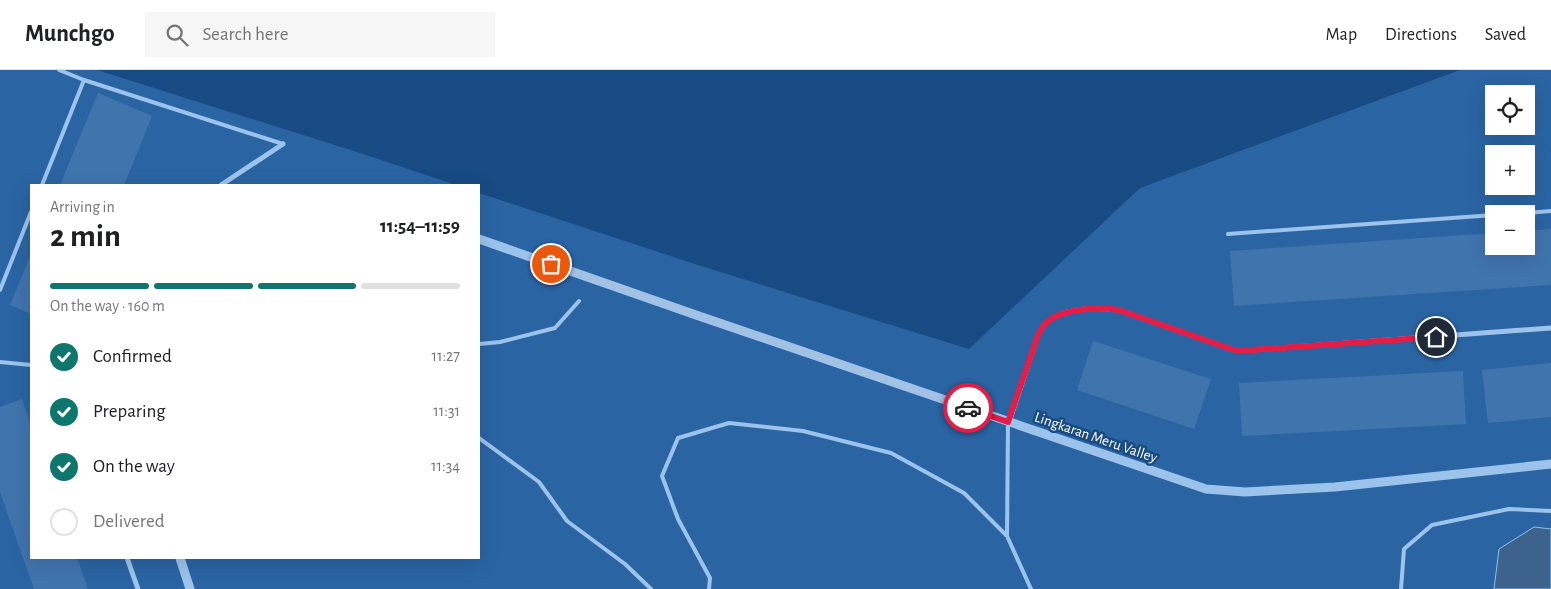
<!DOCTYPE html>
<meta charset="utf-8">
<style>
:root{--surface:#fff;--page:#f6f6f6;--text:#202124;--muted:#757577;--line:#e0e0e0;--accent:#0f766e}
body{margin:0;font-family:"Alegreya Sans",sans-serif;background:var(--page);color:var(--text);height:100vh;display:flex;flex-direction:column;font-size:19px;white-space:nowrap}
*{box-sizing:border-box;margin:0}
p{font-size:16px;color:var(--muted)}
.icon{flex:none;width:28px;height:28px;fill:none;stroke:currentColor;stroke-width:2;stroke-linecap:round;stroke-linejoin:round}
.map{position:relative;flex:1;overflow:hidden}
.side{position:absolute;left:30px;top:114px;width:450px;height:375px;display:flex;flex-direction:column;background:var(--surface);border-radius:0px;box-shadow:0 5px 20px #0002}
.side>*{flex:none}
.tools{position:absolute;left:1485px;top:15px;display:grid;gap:10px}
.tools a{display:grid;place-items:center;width:50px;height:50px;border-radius:0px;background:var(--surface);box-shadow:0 5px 20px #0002;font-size:25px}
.pin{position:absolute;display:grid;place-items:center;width:42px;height:42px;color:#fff;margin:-21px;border:2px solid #fff;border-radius:50%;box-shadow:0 1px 5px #0007}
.courier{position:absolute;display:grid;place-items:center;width:50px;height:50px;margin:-25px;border:4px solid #e11d48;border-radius:50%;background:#fff;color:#222;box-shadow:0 1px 6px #0007}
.head em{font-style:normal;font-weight:600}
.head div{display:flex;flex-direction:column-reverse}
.head{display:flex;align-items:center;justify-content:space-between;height:85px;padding:0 20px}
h1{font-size:32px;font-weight:600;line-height:38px}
.bar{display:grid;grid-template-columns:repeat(4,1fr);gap:8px 5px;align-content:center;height:60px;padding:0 20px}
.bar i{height:6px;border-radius:4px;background:var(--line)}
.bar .selected{background:var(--accent)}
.bar p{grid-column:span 4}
ol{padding:0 20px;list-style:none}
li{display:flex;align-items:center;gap:15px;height:55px}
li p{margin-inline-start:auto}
li .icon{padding:5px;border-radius:50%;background:var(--accent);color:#fff;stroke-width:4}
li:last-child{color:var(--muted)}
li i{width:28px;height:28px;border:2px solid var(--line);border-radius:50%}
header{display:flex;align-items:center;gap:30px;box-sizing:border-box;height:70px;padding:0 25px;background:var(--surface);border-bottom:1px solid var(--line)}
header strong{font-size:24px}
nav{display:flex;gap:28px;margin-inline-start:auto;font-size:18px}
.search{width:350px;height:45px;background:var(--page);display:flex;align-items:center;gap:12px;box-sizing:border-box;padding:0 18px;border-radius:0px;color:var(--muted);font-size:19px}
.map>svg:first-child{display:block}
.green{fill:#2a64a3;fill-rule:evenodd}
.water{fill:#3d638d;stroke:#8ebeef}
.building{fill:#4074ad}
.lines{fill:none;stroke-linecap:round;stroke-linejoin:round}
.service{stroke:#9cc3ec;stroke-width:4}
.minor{stroke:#9cc3ec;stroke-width:5}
.tertiary{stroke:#9cc3ec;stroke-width:9}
.done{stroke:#aec0d4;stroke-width:5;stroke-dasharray:0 9}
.route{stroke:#e11d48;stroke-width:6}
.labels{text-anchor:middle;stroke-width:5;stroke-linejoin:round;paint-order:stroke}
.street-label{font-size:15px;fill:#fff;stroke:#184a83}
</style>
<header>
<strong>Munchgo</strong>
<div class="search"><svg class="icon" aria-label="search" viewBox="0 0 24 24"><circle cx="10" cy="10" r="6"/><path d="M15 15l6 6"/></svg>Search here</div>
<nav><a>Map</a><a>Directions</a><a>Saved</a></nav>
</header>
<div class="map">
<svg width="1551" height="519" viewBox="0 0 1551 519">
<rect width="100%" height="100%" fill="#184a83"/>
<path class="green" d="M0,0H97L357,82L456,115H31V488H479V123L701,196L969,279L1140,118L1460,0H1551V519H0ZM1494,24H1526V56H1494ZM1494,84H1526V116H1494ZM1494,144H1526V176H1494Z"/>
<path class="water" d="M1534,457L1551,459V519H1494L1499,479Z"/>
<path class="building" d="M98,23L152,46L124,115H60Z
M1551,159V215L1234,236L1230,181L1494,163V176H1526V161Z
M31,184V244L10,235Z
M1093,271L1211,309L1194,359L1077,320Z
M1551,293V347L1488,353L1482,300Z
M1463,301L1466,354L1242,366L1239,313Z
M22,329L31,356V488H77L88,519H34L0,422V337Z"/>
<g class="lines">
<path class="service" d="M59,0L84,10L283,74
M42,115L84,10
M1514,144L1551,141
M1228,164L1494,145
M0,220L31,142
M479,274L500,272L555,258L579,231
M0,292L31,295
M479,368L539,412L567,451L625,494L651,519
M1007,466L1008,353
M709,519L710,508L678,449L662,406L678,368L729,353L803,361L891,383L964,423L1007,466L1031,519
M1401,519L1404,479L1432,455L1509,439L1551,441"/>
<path class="minor" d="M221,115L283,74
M1009,352L1038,265C1040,262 1042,258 1044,255C1060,237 1098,237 1119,240L1234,280H1252L1551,258
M127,488L138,519"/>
<path class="tertiary" d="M479,169L696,245L1206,419L1245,422L1335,417L1551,394
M180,488L190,519"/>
</g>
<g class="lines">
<path class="done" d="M551,194L968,338"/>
<path class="route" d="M968,338L1008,352L1038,265C1040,262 1042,258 1044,255C1059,238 1098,237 1119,240L1234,280H1252L1436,267"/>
</g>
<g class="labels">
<g class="street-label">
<text transform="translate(1096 367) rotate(19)" y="5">Lingkaran Meru Valley</text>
</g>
</g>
</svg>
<div class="tools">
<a><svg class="icon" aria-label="locate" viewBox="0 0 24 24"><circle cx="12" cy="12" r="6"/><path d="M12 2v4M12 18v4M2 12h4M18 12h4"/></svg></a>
<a>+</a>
<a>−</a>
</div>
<div class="pin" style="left:551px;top:194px;background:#ea580c"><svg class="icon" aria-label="bag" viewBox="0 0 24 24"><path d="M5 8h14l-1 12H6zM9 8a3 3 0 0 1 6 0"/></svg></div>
<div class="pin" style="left:1436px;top:267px;background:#1f2937"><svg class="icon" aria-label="home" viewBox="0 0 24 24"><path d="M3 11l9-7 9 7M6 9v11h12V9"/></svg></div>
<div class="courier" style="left:968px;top:338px"><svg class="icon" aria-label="car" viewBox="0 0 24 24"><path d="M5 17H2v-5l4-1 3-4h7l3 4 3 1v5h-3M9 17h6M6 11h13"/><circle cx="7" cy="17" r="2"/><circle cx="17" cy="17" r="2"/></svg></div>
<section class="side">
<div class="head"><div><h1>2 min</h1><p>Arriving in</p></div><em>11:54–11:59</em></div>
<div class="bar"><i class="selected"></i><i class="selected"></i><i class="selected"></i><i></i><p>On the way · 160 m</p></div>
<ol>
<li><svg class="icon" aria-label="check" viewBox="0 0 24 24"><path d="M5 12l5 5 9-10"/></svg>Confirmed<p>11:27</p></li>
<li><svg class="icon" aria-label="check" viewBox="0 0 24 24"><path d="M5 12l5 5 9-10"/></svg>Preparing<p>11:31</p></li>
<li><svg class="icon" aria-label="check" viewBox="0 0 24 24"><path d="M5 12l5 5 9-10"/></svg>On the way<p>11:34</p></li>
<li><i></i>Delivered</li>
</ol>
</section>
</div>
